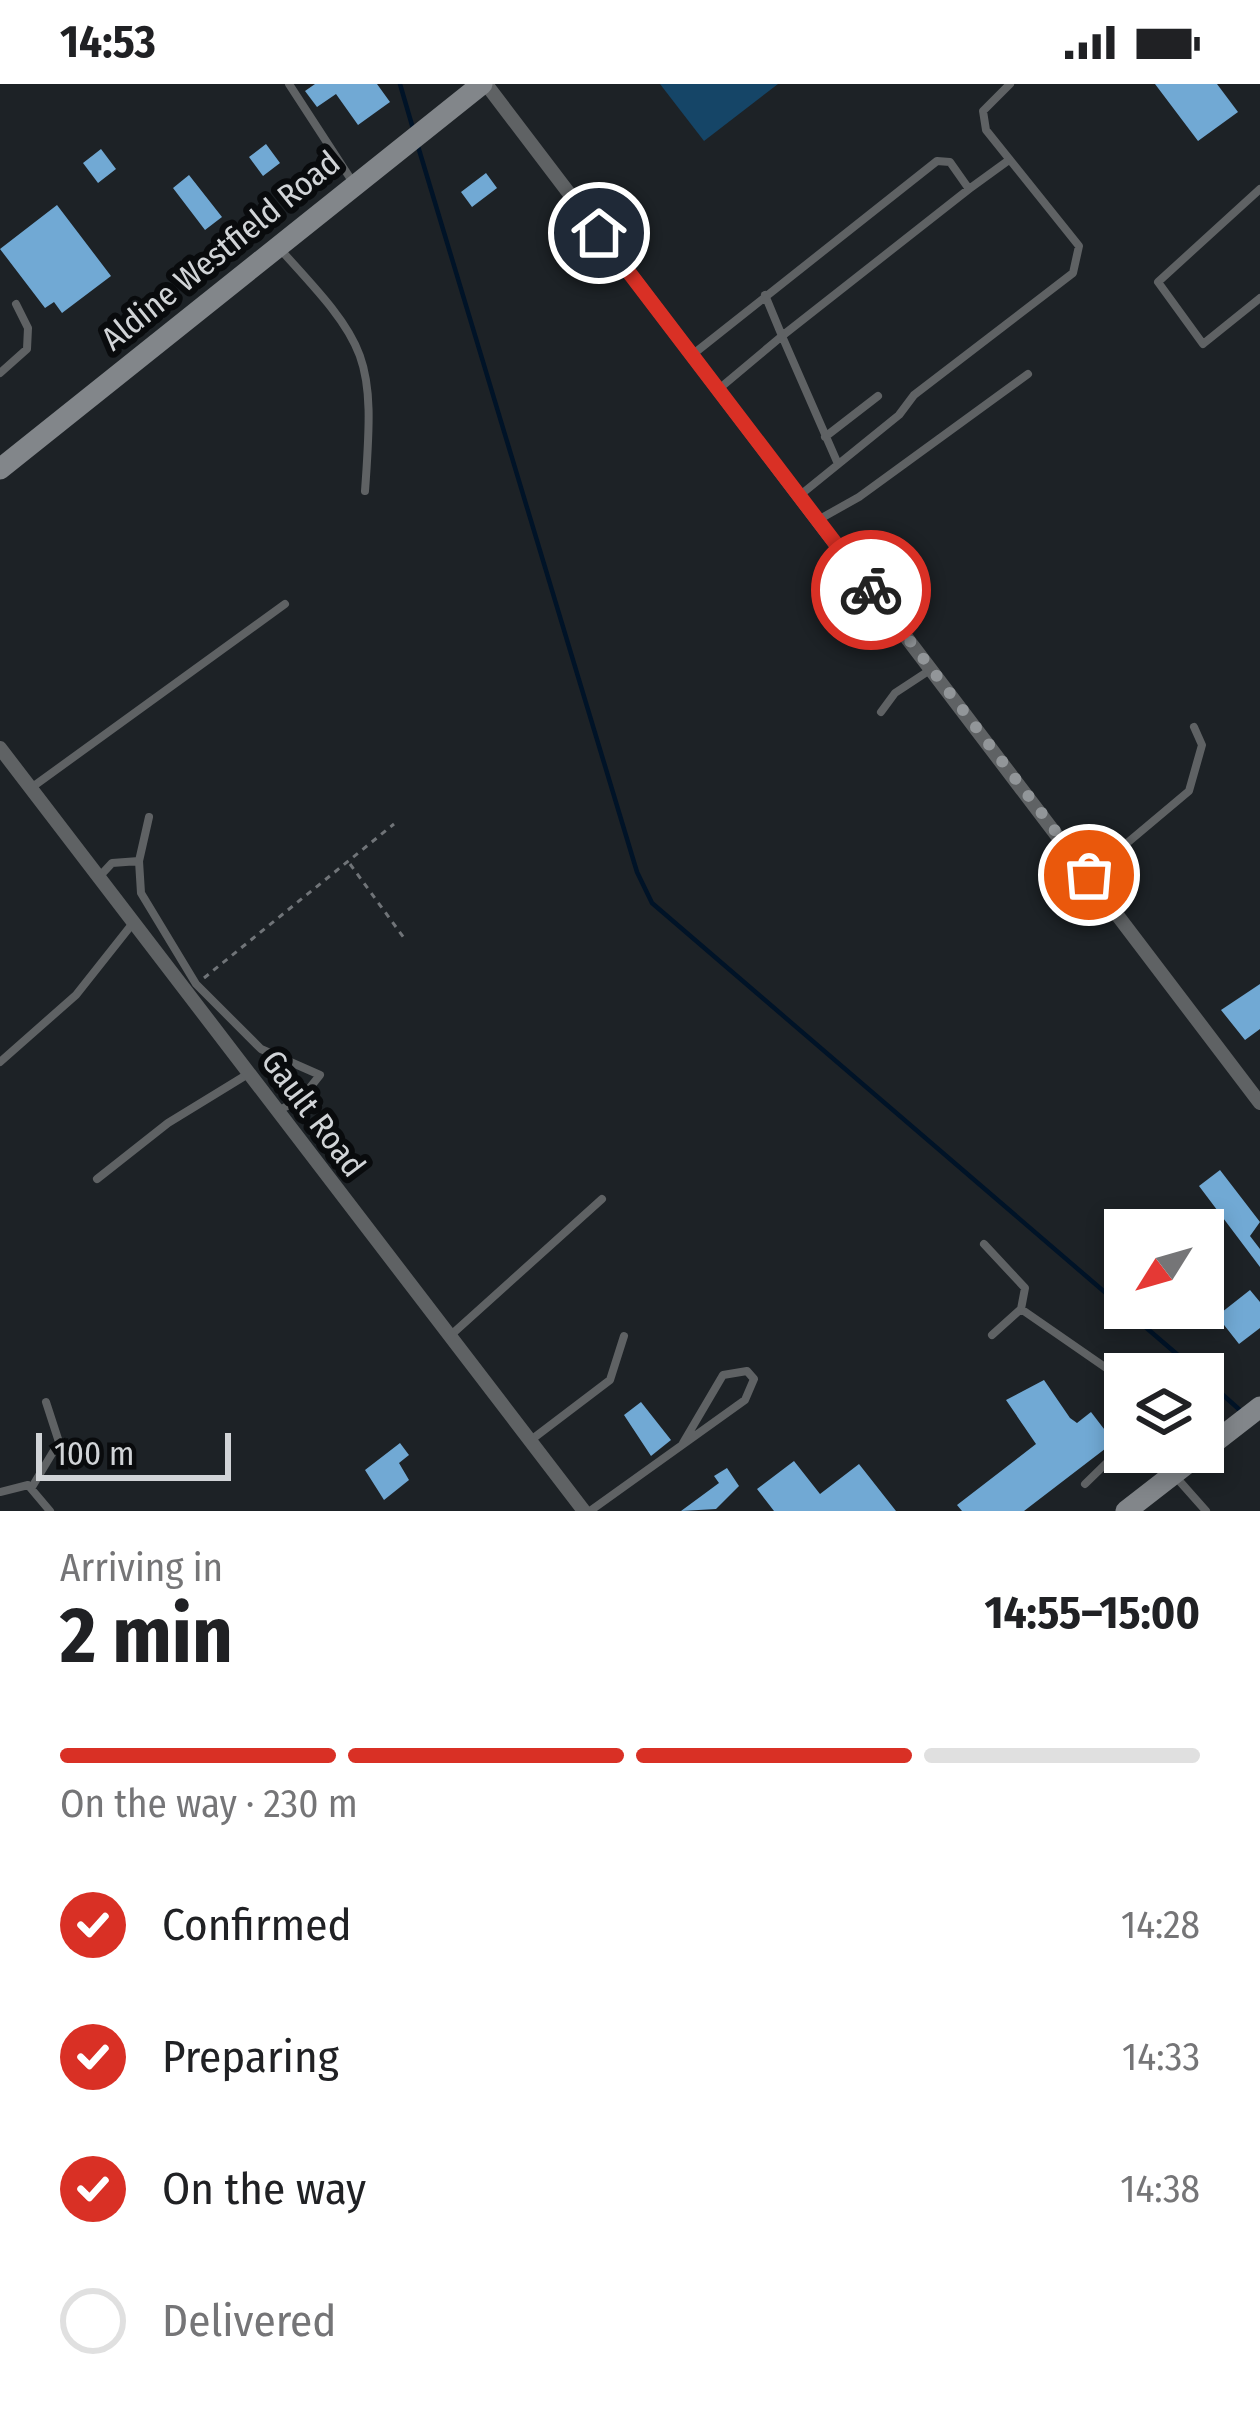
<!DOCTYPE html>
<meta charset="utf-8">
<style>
:root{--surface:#fff;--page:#f2f2f2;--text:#202124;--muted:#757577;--line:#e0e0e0;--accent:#d93025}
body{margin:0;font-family:"Fira Sans Condensed",sans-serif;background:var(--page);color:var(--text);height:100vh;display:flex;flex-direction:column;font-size:45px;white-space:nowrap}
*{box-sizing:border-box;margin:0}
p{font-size:39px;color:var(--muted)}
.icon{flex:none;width:66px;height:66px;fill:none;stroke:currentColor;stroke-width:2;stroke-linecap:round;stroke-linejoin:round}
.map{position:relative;height:1427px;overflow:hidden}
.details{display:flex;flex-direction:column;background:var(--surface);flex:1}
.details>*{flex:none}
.needle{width:78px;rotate:233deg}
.controls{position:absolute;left:1104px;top:1125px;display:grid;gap:24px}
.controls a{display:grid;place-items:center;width:120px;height:120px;border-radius:0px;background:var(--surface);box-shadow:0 6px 18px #0003;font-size:60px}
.scale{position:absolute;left:36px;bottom:30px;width:195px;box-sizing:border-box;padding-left:12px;border:6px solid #d1d4d7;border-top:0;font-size:33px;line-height:42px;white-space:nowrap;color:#d1d4d7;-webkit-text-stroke:9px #090b0d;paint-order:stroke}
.pin{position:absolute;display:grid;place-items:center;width:102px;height:102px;color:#fff;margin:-51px;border:6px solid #fff;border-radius:50%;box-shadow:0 3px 12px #0007}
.courier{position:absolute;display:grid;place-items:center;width:120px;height:120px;margin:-60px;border:9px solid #d93025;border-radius:50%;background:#fff;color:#222;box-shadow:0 3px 15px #0007}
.summary em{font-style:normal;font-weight:700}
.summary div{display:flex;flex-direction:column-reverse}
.summary{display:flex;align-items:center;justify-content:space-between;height:204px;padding:0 60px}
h1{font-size:78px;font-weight:700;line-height:90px}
.bar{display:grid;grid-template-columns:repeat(4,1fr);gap:18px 12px;align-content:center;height:144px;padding:0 60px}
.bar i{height:15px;border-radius:9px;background:var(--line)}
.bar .selected{background:var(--accent)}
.bar p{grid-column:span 4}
ol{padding:0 60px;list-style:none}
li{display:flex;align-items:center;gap:36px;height:132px}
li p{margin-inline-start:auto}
li .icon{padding:12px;border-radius:50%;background:var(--accent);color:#fff;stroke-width:4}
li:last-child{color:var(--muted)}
li i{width:66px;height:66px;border:6px solid var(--line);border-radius:50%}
.status{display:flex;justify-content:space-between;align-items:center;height:84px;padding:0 60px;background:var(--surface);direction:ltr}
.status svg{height:33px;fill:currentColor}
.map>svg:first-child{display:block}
.green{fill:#154567}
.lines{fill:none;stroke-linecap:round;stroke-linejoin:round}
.stream{stroke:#001327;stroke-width:4.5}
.building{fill:#71a9d4}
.path{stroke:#707478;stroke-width:3;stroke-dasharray:6 6;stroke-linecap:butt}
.lane{stroke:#5f6264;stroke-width:8}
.street{stroke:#5f6264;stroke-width:14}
.secondary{stroke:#82868a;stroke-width:21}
.done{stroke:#929699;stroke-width:12;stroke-dasharray:0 21.6}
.route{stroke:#d93025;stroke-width:15}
.labels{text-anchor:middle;stroke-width:12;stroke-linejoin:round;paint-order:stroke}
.street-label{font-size:33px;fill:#d1d4d7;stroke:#090b0d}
</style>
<div class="status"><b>14:53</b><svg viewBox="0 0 49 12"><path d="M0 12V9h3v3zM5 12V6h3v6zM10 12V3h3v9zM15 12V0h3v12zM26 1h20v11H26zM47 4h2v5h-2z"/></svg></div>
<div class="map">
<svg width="1260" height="1427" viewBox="0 0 1260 1427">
<rect width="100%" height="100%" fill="#1d2226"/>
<path class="green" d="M660,0H778L704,57Z"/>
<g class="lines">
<path class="stream" d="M400,0L414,48
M417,59L637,788L652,819L1200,1290
M1203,1293L1242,1328"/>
</g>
<path class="building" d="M315,0H377L390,18L358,41L336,10L317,23L305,7Z
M1155,0H1217L1238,28L1198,57Z
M266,60L280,79L263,92L249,73Z
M101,65L116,85L98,99L83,79Z
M486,89L497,104L472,123L461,108Z
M189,91L222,133L205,146L173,104Z
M57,121L111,192L62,229L54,218L45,224L0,165Z
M1260,900V945L1245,956L1221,926Z
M1220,1086L1260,1138L1250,1152L1260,1165V1183L1199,1102Z
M1250,1206L1260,1218V1244L1239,1260L1217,1232Z
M1044,1296L1070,1334L1077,1339L1091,1328L1114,1358L1024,1427H962L957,1421L1036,1360L1006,1316Z
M641,1318L671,1356L651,1372L624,1331Z
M400,1359L409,1371L399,1379L409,1396L384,1416L365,1386Z
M794,1377L820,1410L859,1380L896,1427H774L757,1405Z
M727,1384L739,1402L716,1425L681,1427L719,1399L714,1392Z"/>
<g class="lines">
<path class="path" d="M350,780L404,854
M204,894L394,740"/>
<path class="lane" d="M289,0L354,100
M1260,105L1158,198L1203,260L1260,214
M278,163C370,263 375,271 365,407
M765,211L782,252L969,105
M692,271L937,77L950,78L969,105L1009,76
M0,289L27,265L28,244L16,220
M720,304L782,252L838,380
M825,353L878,312
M799,412L899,331L914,311L1073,189L1079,162L986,46L983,27L1010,0
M818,436L859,413L1028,290
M881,628L895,609L930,586
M31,704L285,520
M149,733L139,777L141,809L196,900L261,965L320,991L300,1016L279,1026
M1089,791L1189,707L1202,661L1194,643
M99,793L112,779L139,777
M0,978L76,911L133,839
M97,1095L168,1039L248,990
M984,1160L1025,1204L1021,1225
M451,1251L602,1115
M992,1251L1021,1225L1125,1297
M531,1356L610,1296L624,1252
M1175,1392L1206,1427
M1085,1400L1125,1361
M32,1403L59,1358L46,1318
M0,1408L28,1401L50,1427
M590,1427L745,1316L754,1295L747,1287L723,1291L683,1359"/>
<path class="street" d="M486,0L1260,1019
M0,664L584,1427"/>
<path class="secondary" d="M0,385L482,0
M1126,1427L1260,1323"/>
</g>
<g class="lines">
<path class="done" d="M871,506L1089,791"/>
<path class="route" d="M599,149L871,506"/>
</g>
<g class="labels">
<g class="street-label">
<text transform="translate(220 166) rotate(-39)" y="12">Aldine Westfield Road</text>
<text transform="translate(314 1029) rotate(53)" y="12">Gault Road</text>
</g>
</g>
</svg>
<div class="controls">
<a><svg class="needle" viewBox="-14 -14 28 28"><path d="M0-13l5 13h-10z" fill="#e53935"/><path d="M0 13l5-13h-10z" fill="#757577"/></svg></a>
<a><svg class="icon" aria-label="layers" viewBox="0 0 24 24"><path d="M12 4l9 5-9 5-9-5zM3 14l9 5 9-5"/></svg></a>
</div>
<div class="scale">100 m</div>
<div class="pin" style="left:1089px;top:791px;background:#ea580c"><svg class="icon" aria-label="bag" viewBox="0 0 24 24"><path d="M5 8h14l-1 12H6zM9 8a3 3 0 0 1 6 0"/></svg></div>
<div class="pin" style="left:599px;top:149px;background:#1f2937"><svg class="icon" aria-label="home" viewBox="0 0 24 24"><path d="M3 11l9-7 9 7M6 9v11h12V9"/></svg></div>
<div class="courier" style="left:871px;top:506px"><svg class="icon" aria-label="bike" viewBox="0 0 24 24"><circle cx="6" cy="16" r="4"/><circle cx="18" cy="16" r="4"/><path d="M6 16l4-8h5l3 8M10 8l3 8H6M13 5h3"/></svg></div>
</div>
<section class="details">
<div class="summary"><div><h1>2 min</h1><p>Arriving in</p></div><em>14:55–15:00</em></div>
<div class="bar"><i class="selected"></i><i class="selected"></i><i class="selected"></i><i></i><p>On the way · 230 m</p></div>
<ol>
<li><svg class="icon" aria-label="check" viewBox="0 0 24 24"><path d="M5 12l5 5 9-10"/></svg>Confirmed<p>14:28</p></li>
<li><svg class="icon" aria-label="check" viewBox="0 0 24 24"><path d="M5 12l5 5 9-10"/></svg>Preparing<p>14:33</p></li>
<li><svg class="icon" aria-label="check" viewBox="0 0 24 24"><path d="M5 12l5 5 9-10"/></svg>On the way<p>14:38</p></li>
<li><i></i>Delivered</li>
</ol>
</section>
